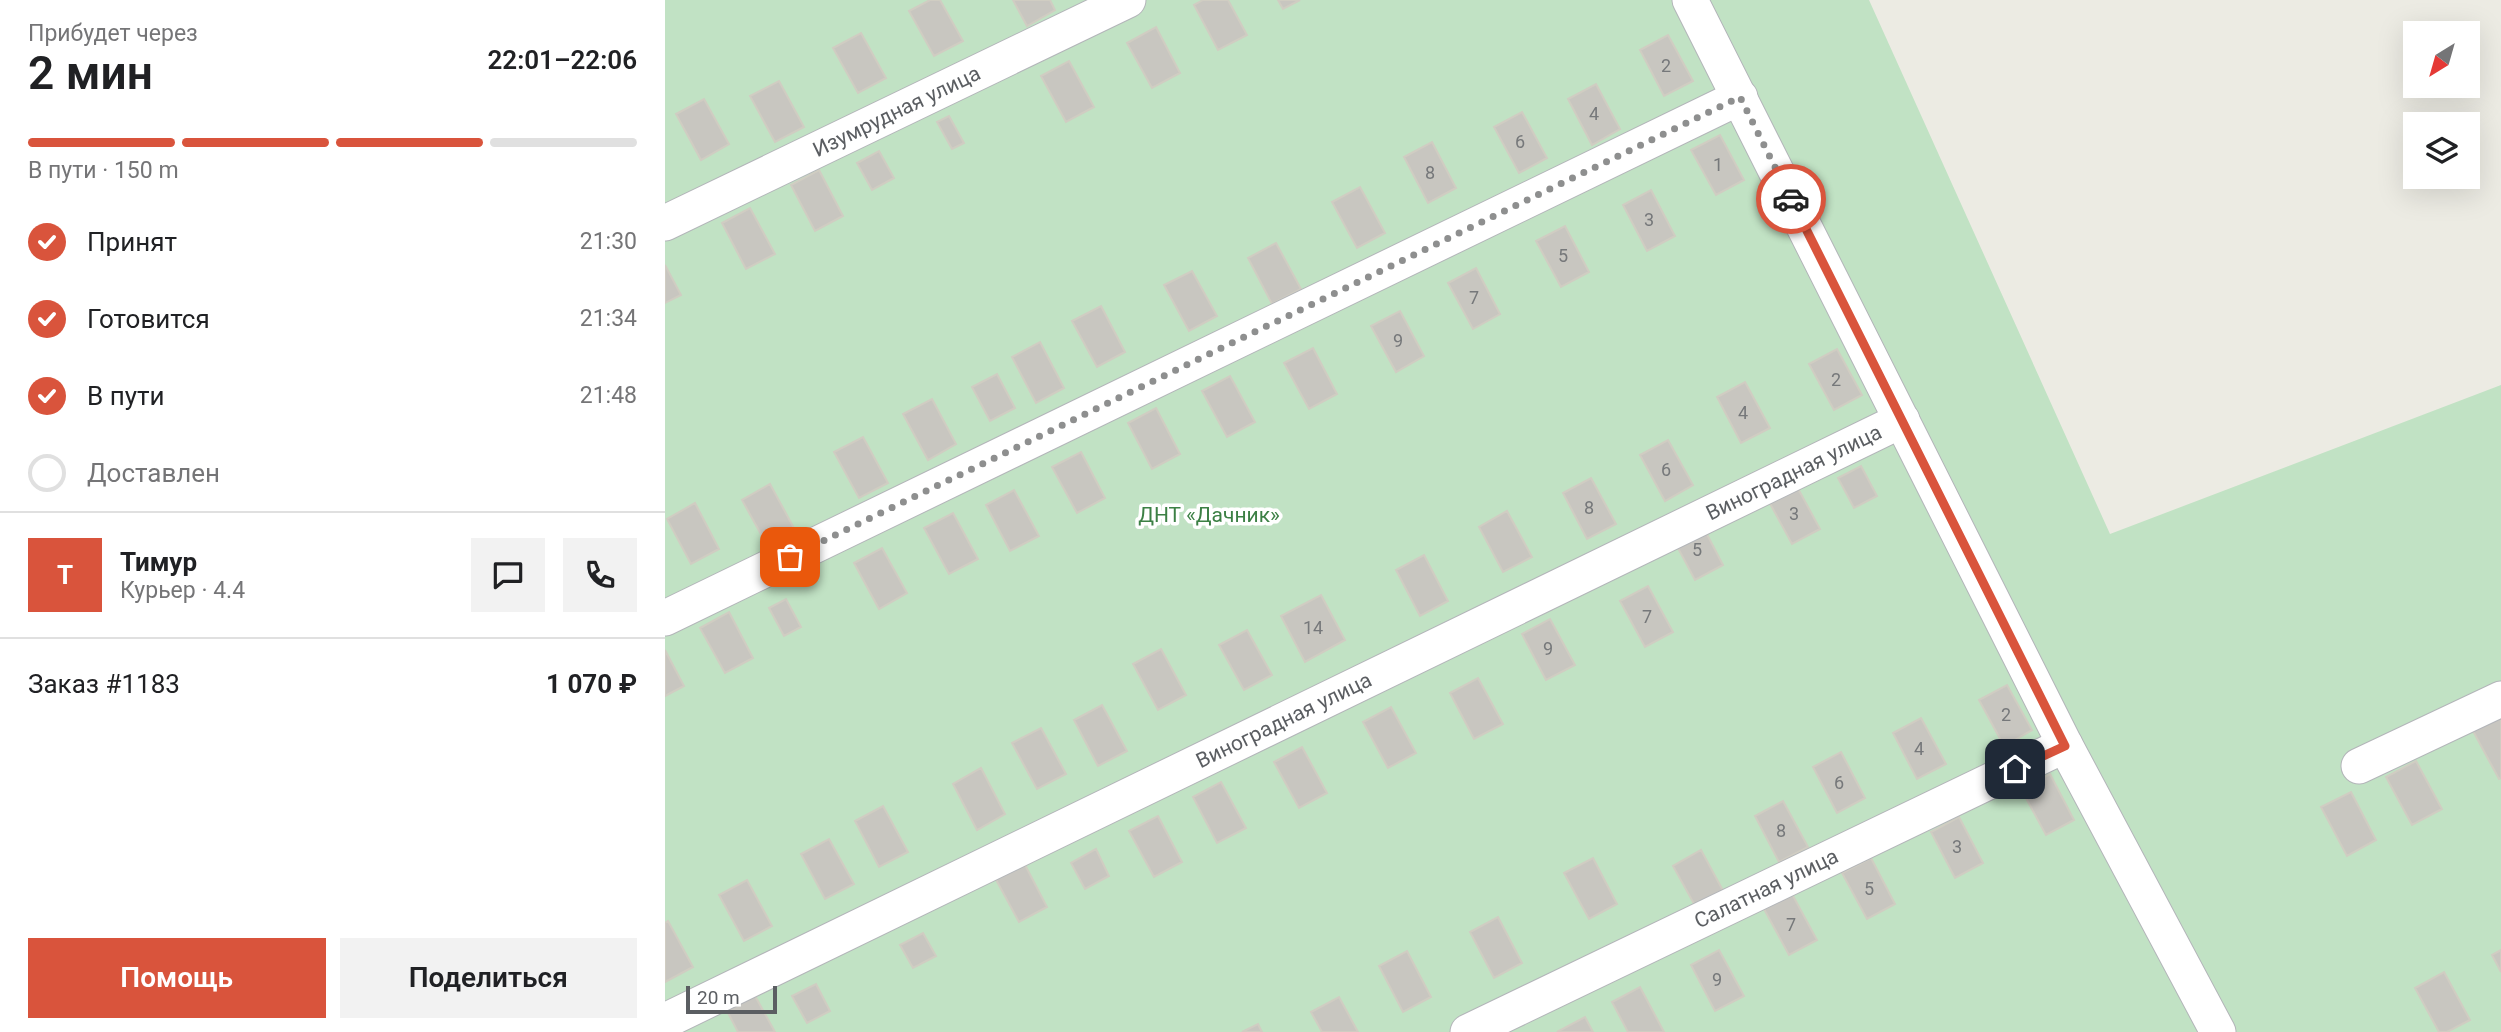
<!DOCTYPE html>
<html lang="ru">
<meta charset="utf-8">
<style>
:root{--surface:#fff;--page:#f2f2f2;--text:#202124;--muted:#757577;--line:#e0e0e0;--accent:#d9543c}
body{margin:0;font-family:Roboto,sans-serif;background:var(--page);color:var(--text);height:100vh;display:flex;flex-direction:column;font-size:26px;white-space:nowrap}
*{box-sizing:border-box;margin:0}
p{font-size:23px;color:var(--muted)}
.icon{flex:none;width:38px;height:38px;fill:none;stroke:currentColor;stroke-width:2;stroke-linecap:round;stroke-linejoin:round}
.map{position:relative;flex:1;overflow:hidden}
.panel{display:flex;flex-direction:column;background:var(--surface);width:665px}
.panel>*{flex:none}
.needle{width:46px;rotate:217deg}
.buttons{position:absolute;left:1738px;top:21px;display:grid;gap:14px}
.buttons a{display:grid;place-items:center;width:77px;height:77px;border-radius:0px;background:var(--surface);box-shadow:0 7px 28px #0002;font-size:35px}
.scale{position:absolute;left:21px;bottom:18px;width:91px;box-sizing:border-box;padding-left:7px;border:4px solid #5b5e62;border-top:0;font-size:19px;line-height:24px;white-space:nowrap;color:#5b5e62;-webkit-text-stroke:5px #fff;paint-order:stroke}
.pin{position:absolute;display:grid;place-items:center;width:60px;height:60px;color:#fff;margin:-30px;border-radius:14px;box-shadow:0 4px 10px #0006}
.courier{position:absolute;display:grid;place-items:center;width:70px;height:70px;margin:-35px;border:5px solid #d9543c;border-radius:50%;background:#fff;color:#222;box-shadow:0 2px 9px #0007}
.overview em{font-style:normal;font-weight:600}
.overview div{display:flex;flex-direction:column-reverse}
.overview{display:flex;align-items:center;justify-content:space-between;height:119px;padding:0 28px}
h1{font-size:46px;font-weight:600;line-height:52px}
.bar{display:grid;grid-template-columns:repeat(4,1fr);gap:10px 7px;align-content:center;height:84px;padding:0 28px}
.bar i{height:9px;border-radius:5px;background:var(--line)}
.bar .current{background:var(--accent)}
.bar p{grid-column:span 4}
.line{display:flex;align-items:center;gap:18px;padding:0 28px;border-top:2px solid var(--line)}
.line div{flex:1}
.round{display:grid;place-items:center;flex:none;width:74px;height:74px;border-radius:0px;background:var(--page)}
ol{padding:0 28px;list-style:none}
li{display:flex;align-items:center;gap:21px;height:77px}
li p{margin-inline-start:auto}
li .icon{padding:7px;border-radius:50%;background:var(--accent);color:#fff;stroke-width:4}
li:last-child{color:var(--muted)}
li i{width:38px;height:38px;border:4px solid var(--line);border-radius:50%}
.primary-button{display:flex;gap:14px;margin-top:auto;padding:14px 28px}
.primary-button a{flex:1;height:80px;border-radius:0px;background:var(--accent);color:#fff;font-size:28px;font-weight:600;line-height:80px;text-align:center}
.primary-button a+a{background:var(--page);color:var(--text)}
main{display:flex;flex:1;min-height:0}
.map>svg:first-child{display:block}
.green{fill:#c1e2c4}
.building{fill:#c8c6c0;stroke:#d0cdc2;stroke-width:2}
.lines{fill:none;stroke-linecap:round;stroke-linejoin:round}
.minor-casing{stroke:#b3b5b9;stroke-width:37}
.minor{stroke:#fff;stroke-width:35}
.done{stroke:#8e8f8f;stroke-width:7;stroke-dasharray:0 12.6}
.route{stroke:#d9543c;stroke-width:9}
.labels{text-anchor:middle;stroke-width:7;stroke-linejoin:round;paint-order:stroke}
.number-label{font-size:18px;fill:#76787a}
.street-label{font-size:21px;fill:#5b5e62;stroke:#fff}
.park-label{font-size:21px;fill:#3c8045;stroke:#fff}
</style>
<main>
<section class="panel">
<div class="overview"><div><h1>2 мин</h1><p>Прибудет через</p></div><em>22:01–22:06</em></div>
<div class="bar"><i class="current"></i><i class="current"></i><i class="current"></i><i></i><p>В пути · 150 m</p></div>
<ol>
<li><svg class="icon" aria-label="check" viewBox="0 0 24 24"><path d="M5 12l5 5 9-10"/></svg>Принят<p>21:30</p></li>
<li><svg class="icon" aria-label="check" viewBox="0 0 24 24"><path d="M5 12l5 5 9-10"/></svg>Готовится<p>21:34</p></li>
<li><svg class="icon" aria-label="check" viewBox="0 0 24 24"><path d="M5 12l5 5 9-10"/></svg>В пути<p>21:48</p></li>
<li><i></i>Доставлен</li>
</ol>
<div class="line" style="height:126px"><b class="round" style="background:var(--accent);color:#fff">Т</b><div><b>Тимур</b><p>Курьер · 4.4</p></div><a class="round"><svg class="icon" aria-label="chat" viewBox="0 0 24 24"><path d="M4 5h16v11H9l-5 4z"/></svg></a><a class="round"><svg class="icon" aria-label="phone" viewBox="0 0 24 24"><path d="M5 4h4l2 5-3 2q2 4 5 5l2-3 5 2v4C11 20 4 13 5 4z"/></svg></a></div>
<div class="line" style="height:91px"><div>Заказ #1183</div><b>1 070 ₽</b></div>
<div class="primary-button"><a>Помощь</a><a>Поделиться</a></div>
</section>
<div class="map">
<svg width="1836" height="1032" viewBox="0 0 1836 1032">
<rect width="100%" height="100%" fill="#ecebe3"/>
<path class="green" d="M0,0H1204L1445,534L1836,385V1032H0Z"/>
<path class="building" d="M265,0H275L298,41L269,56L244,11Z
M348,0H385L390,10L362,26Z
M538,0H563L582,35L553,50L529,5Z
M613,0H635L618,9Z
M491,27L515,73L487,88L462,43Z
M196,33L221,78L193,93L168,48Z
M1003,35L1028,81L999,96L975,50Z
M404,61L429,107L401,122L376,76Z
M114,81L139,127L110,142L85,96Z
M931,84L955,129L927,145L903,99Z
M39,99L64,144L36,160L11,114Z
M857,112L882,158L854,173L829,127Z
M284,116L299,143L287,149L272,122Z
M1055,135L1079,180L1051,195L1026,150Z
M767,142L791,188L763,203L739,157Z
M214,151L229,178L207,190L192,163Z
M154,170L178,216L150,231L126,185Z
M695,187L720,233L692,248L667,202Z
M986,190L1010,236L982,251L958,205Z
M85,208L110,254L81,269L57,223Z
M900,226L924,272L896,287L871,241Z
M611,243L636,289L607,304L583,258Z
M0,265L16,295L0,303Z
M811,268L835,314L808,329L783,283Z
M527,271L552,316L524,331L499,285Z
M436,306L460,352L432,367L407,321Z
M735,311L759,356L731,372L706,326Z
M375,342L399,388L371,403L347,357Z
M648,348L672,394L644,409L619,363Z
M1172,349L1197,395L1169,410L1144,364Z
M332,374L350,408L325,421L307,387Z
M565,376L590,422L562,437L537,391Z
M1080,382L1105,428L1076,443L1052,397Z
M267,399L291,444L263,460L238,414Z
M491,408L515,454L487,469L463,423Z
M198,437L223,483L194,498L169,452Z
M1003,440L1028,485L1000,501L975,455Z
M416,452L440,498L412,513L387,467Z
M1196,466L1212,496L1189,508L1173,478Z
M926,478L951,524L922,539L898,493Z
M1130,483L1155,529L1127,544L1102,498Z
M105,484L130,530L102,545L77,500Z
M349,490L374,536L345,551L321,505Z
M30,503L54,549L26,564L2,519Z
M842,511L867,557L838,572L814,527Z
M288,513L313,559L284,574L259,528Z
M1034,519L1058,565L1030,580L1006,535Z
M217,548L242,593L214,609L189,563Z
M759,555L783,601L755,616L731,570Z
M983,586L1008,632L980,647L955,601Z
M656,595L680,640L640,662L616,616Z
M121,599L136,627L119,636L104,608Z
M64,612L88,658L60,673L35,628Z
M885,619L910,665L881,680L857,634Z
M582,630L607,675L579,690L554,645Z
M496,649L521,695L493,710L468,664Z
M0,650L19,686L0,696Z
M813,678L838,724L809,739L785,693Z
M1342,685L1367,730L1339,746L1314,700Z
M437,705L462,751L433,766L409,720Z
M726,707L751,753L723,768L698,722Z
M1836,717V778L1834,779L1808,731Z
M1256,718L1281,764L1252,779L1228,733Z
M376,728L401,774L372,789L347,743Z
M637,747L662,793L634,808L609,762Z
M1176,752L1200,798L1172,813L1148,767Z
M1751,761L1777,809L1747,825L1721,777Z
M316,768L340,814L312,830L288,784Z
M1385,774L1409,820L1381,835L1356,789Z
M556,782L581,828L552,843L528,797Z
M1686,792L1711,840L1682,856L1656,807Z
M1118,801L1143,847L1114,862L1090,816Z
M218,806L243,852L214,867L190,821Z
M493,816L517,862L489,877L464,831Z
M1294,817L1318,863L1290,878L1266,832Z
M164,839L189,884L160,899L136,854Z
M431,849L444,876L420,889L406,863Z
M1036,850L1061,896L1033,911L1008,866Z
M928,858L952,904L924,919L899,873Z
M1206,858L1230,904L1202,919L1177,873Z
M358,861L382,907L354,922L329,876Z
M82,880L107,926L79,941L54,895Z
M1127,894L1152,940L1124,955L1099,909Z
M833,917L857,963L829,978L805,932Z
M3,921L28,967L0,982V923Z
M258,933L271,956L248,968L235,945Z
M1054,950L1079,996L1050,1011L1026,965Z
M1836,950V972L1827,955Z
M742,951L766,997L738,1012L714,966Z
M1779,972L1805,1020L1782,1032H1774L1750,988Z
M151,984L165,1011L142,1023L127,996Z
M975,987L999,1032H963L947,1002Z
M89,994L110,1032H73L61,1009Z
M674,997L693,1032H657L646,1012Z
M920,1017L928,1032H892Z
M593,1024L597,1032H577Z"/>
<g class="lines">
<defs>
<g id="minor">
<path d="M1025,0L1400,745L1553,1032"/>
<path id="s1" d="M0,223L463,0"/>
<path d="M0,618L1075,97"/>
<path d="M1694,766L1836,699"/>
<path id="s2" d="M0,1021L1237,420"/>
<path id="s3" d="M803,1032L1400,745"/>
</g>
</defs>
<use href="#minor" class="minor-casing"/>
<use href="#minor" class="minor"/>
</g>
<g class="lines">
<path class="done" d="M125,557L1075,97L1126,199"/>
<path class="route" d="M1126,199L1400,746L1350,769"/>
</g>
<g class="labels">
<g class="number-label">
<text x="1001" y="72">2</text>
<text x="929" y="120">4</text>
<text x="855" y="148">6</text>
<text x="1053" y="171">1</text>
<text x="765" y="179">8</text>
<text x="984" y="226">3</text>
<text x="898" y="262">5</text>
<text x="809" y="304">7</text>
<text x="733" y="347">9</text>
<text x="1171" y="386">2</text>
<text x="1078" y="419">4</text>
<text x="1001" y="476">6</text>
<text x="924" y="514">8</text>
<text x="1129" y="520">3</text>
<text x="1032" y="556">5</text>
<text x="982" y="623">7</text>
<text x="648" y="634">14</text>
<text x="883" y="655">9</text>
<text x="1341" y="721">2</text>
<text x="1254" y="755">4</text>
<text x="1174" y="789">6</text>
<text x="1116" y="837">8</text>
<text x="1292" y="853">3</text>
<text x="1204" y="895">5</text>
<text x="1126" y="931">7</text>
<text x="1052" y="986">9</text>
</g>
<g class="street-label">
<text dy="7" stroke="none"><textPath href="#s1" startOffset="257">Изумрудная улица</textPath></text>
<text dy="7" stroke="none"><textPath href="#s2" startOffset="1255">Виноградная улица</textPath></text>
<text dy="7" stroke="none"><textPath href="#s2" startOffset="688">Виноградная улица</textPath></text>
<text dy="7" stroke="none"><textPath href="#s3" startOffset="331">Салатная улица</textPath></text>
</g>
<g class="park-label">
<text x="544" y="522">ДНТ «Дачник»</text>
</g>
</g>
</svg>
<div class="buttons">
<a><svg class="needle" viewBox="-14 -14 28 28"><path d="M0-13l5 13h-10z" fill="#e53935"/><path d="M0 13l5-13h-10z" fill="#757577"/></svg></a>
<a><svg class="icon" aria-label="layers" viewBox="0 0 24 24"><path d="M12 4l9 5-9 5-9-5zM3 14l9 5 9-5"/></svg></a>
</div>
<div class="scale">20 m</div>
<div class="pin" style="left:125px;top:557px;background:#ea580c"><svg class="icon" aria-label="bag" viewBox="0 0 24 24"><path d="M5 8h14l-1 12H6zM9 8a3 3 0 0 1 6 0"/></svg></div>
<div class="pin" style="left:1350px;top:769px;background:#1f2937"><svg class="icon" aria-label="home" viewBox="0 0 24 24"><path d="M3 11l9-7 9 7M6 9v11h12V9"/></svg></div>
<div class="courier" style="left:1126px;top:199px"><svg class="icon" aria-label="car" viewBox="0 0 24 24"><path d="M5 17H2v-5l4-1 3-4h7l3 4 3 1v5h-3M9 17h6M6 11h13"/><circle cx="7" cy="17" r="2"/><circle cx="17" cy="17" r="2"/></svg></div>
</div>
</main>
